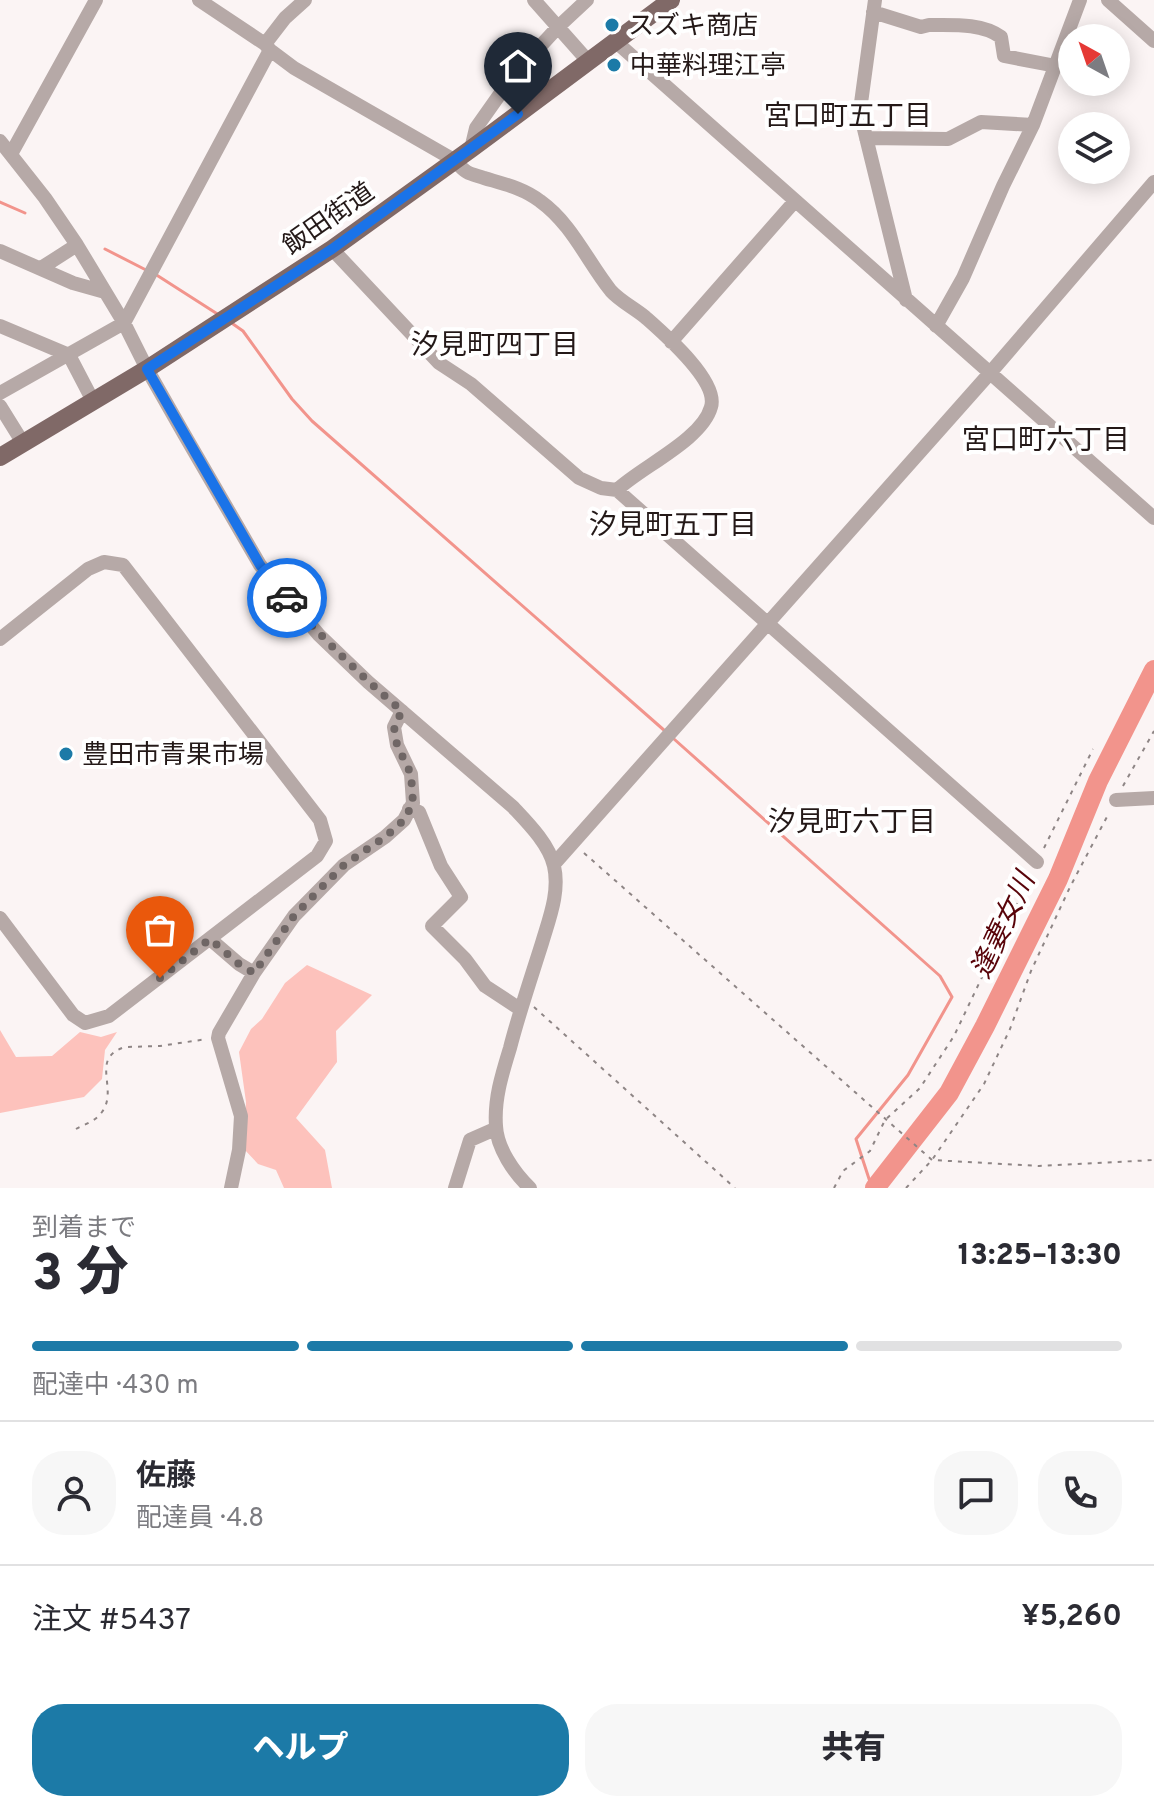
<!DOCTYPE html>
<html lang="ja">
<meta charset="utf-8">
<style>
:root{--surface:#fff;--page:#f7f7f7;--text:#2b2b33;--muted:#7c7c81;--line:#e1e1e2;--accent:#1c7aa7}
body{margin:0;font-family:Overpass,"Noto Sans JP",sans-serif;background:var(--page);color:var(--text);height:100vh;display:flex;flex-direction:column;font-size:30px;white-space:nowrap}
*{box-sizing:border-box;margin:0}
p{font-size:26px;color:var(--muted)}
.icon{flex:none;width:44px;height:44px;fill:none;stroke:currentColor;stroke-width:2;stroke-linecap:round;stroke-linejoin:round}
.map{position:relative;height:1188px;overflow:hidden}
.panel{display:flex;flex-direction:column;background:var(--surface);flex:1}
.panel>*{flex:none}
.needle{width:52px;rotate:320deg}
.fabs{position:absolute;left:1058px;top:24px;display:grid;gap:16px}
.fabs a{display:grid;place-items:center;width:72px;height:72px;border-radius:50%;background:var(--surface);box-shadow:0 4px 20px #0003;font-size:40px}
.pin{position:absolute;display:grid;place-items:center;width:68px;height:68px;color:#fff;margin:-82px -34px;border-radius:50% 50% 50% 0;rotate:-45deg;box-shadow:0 0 8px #0007}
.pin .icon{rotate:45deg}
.courier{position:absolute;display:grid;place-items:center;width:80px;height:80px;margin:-40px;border:6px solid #1a73e8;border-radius:50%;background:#fff;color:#222;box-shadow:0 2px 10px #0007}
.summary em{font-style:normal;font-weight:800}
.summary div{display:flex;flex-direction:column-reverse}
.summary{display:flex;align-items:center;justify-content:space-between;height:136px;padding:0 32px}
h1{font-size:52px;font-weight:800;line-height:60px}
.bar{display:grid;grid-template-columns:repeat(4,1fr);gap:12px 8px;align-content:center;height:96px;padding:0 32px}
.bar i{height:10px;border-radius:6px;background:var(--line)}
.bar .selected{background:var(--accent)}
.bar p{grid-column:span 4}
.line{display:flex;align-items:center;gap:20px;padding:0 32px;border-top:2px solid var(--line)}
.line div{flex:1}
.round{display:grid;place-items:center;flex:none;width:84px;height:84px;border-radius:32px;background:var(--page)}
.primary-button{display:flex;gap:16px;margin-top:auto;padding:16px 32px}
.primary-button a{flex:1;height:92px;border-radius:32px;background:var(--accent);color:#fff;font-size:32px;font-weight:800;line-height:92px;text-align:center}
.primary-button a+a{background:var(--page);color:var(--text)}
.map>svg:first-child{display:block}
.green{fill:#fdc2bc}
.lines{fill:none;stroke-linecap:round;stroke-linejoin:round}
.stream{stroke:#f2948c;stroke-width:3}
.river{stroke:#f2948c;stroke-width:20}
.path{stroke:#8e8585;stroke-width:2;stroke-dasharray:4 6;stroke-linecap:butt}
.minor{stroke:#b6a9a7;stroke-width:14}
.major{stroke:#806967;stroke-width:18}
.done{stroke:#6f6665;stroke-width:8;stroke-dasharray:0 14.4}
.route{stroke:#1a73e8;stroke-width:10}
.poi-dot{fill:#1c7aa7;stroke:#fff;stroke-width:3}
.labels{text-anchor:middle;stroke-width:8;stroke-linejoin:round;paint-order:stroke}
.poi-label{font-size:26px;fill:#241918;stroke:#fff;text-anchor:start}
.street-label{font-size:26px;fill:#241918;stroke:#fff}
.neighbourhood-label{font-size:28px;fill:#241918;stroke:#fff}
.water-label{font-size:28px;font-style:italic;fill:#59040a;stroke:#fff}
</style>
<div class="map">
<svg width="1154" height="1188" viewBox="0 0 1154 1188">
<rect width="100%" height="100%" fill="#fbf4f4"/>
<path class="green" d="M307,965L372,995L336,1031L337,1062L296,1118L325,1150L332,1188H284L276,1170L258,1164L244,1149L246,1102L239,1052L251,1029L262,1019L285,983Z
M0,1030L16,1057L52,1056L80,1032L101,1037L117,1032L105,1050L102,1079L84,1097L0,1113Z"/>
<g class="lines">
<path class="stream" d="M0,202L25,213
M105,249L148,271
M155,274L219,315
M233,324L243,331L292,399L312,421L665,731
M674,739L940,976L952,997L908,1075L856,1139L872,1188"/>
<path class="river" d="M875,1188L949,1093L985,1026L1058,879L1098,781L1154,670"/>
<path class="path" d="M1123,786L1154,731
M1044,848L1093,749
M584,853L932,1160L1039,1166L1154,1160
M534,1007L735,1188
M76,1129C85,1124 96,1121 102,1112C119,1089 89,1058 125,1047L160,1046L207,1039
M834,1188L843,1171L870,1151L885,1120L920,1088L954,1036L1032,872
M906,1188L932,1160L984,1084L1010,1029L1031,971L1070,887L1109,813"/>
<path class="minor" d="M199,0L265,44L270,50L294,68L454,160C458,164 462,169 467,172C472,175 479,176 484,178C504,184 523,188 540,201C572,224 587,261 611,291C620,301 634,308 645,317C663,333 719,381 711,407C702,440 641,467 617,490
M534,0L588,61
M875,0L861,103L864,129L906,300
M1108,0L1154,41
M873,12L921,27L929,25C953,25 982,23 1001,37L1004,56L1056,66
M615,41L1154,518
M265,44L285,18L305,0
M866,138L948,139L981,122L1033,125
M0,141L45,198L77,245L124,323L147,369L184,434L260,565L319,635L368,682L513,807C528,823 549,844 554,866C560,892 549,919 542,943C531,978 519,1013 510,1048C502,1074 494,1099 496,1126C497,1148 514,1173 530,1188
M471,149L476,128L512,77L558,27L587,0
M11,154L96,0
M332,249L439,363L471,384L579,478L601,488L617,490L1037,862
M0,251L73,283L105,292
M41,268L77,245
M0,326L69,355L93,401
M936,326L963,278L1003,186L1033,125L1080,0
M671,342L795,201
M0,393L124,323L270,50
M0,406L23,443
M0,639L88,569L104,562L123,565L320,820L326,841L317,856L109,1016L85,1023L73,1015L0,918
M1116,800L1154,798
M409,809L419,812L441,866L461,897L432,926L465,959L485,986L520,1009
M554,864L990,373L1154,182
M210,939L239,964L254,973
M231,1188L239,1150L241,1116L218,1038L219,1033L254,973L294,916L344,865L385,837L404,820L413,803L411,774L397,745L394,727L402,711
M455,1188L470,1140L495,1129"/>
<path class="major" d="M0,457L147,369L332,249L471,149L671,0"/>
</g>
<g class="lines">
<path class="done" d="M160,978L210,939L239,964L254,973L294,916L319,890L344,865L385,837L404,820L413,803L411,774L397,745L394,727L402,711C361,676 323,639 287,598"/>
<path class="route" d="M287,598L260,565L147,369L332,249L518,114"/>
</g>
<g class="poi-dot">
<circle cx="612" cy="25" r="8"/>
<circle cx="614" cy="65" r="8"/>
<circle cx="66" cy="754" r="8"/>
</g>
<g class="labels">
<g class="poi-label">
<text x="628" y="34">スズキ商店</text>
<text x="630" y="74">中華料理江亭</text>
<text x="82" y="763">豊田市青果市場</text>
</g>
<g class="street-label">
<text transform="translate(328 218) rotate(-35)" y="9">飯田街道</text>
</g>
<g class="neighbourhood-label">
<text x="848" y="125">宮口町五丁目</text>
<text x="495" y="354">汐見町四丁目</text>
<text x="1046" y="449">宮口町六丁目</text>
<text x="673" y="534">汐見町五丁目</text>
<text x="852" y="831">汐見町六丁目</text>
</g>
<g class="water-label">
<text transform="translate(1002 925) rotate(-65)" y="10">逢妻女川</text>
</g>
</g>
</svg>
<div class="fabs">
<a><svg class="needle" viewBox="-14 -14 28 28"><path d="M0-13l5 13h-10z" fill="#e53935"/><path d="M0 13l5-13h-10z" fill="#7c7c81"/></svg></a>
<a><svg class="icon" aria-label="layers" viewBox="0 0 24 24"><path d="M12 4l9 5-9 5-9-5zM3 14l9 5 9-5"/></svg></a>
</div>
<div class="pin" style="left:160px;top:978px;background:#ea580c"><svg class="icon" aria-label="bag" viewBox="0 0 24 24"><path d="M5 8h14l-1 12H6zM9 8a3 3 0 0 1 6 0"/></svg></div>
<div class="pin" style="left:518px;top:114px;background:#1f2937"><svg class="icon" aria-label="home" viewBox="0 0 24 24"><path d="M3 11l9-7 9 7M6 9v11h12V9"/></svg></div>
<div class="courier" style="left:287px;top:598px"><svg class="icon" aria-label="car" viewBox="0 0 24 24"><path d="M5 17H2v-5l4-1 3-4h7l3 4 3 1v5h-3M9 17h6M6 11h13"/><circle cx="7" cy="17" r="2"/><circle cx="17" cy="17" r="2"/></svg></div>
</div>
<section class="panel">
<div class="summary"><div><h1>3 分</h1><p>到着まで</p></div><em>13:25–13:30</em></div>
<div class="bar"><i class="selected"></i><i class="selected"></i><i class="selected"></i><i></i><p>配達中 · 430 m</p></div>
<div class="line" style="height:144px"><a class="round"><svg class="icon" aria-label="person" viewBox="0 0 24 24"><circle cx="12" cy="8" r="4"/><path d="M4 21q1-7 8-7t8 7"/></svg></a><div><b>佐藤</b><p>配達員 · 4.8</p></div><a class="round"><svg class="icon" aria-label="chat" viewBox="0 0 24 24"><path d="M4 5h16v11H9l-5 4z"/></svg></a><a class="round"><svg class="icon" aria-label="phone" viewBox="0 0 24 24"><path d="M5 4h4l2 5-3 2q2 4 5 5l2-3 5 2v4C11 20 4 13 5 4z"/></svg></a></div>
<div class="line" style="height:104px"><div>注文 #5437</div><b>¥5,260</b></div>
<div class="primary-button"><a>ヘルプ</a><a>共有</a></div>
</section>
